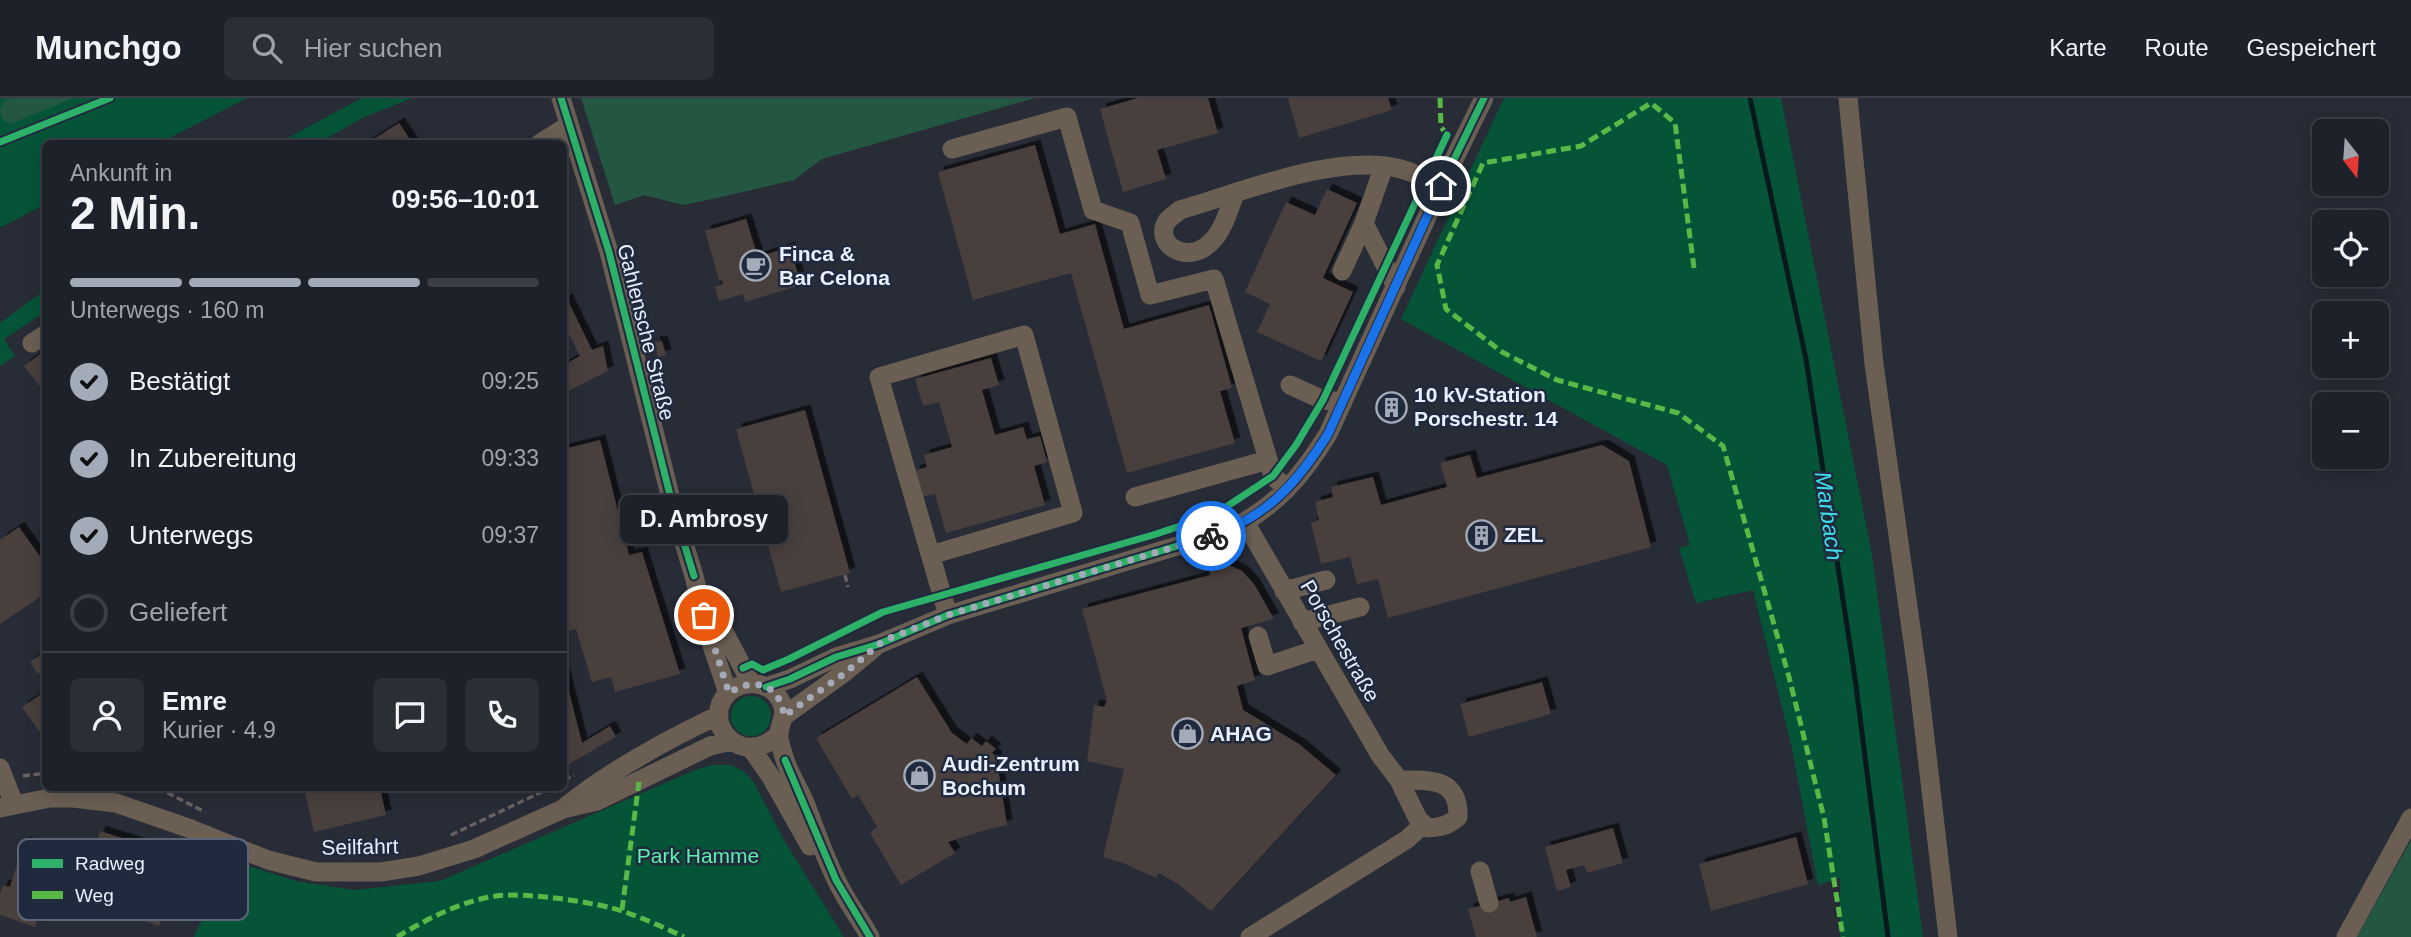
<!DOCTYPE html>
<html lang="de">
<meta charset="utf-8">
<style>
:root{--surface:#1d2129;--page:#2a2e35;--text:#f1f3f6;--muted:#a0a3a8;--line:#3b3e46;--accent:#a4abb8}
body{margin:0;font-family:Helvetica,sans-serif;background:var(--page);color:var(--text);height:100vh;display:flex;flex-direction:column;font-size:26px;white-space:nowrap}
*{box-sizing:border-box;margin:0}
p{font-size:23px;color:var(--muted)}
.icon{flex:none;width:38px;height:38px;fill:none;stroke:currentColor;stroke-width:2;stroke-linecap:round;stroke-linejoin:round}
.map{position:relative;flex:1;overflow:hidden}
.panel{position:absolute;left:42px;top:42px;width:525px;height:651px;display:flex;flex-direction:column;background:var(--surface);border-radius:10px;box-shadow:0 4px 18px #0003,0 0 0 2px var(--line)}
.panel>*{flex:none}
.needle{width:46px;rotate:163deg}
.buttons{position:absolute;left:2312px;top:21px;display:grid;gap:14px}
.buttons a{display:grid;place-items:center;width:77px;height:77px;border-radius:10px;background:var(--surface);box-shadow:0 4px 18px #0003,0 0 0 2px var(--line);font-size:35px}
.pin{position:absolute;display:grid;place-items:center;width:60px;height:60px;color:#fff;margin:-30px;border:4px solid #fff;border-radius:50%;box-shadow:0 2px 7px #0007}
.courier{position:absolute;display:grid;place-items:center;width:70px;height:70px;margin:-35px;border:5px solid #1a73e8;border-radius:50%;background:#fff;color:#222;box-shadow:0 2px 9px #0007}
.bubble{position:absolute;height:49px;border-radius:10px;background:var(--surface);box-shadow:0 4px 18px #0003,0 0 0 2px var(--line);font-size:23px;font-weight:800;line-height:49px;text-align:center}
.overview em{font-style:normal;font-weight:800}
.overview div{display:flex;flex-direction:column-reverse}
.overview{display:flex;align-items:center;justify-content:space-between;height:119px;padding:0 28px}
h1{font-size:46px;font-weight:800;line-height:52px}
.bar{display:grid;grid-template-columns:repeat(4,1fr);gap:10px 7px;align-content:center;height:84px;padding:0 28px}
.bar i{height:9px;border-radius:5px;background:var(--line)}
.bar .selected{background:var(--accent)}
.bar p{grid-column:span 4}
.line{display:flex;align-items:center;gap:18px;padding:0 28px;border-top:2px solid var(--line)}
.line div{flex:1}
.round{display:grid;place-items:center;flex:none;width:74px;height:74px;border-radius:10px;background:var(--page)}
ol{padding:0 28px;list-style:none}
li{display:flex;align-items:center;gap:21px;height:77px}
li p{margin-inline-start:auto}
li .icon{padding:7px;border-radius:50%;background:var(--accent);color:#111;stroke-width:4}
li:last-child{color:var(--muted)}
li i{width:38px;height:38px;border:4px solid var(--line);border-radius:50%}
header{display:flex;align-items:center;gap:42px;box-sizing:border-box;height:98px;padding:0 35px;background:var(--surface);border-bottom:2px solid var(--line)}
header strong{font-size:33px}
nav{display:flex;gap:38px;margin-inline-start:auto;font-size:24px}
.search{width:490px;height:63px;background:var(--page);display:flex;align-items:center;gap:18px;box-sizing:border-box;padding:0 24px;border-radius:10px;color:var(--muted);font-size:26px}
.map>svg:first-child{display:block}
.green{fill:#055438}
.forest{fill:#245741}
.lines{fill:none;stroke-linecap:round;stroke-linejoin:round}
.stream{stroke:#08191c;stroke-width:5}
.building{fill:#493f3c;filter:url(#shadow)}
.path{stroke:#686361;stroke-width:3.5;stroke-dasharray:7 3.5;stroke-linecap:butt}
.minor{stroke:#6b5f53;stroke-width:19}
.quiet{stroke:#58b947;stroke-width:5;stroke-dasharray:10 5;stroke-linecap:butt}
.cycleway-casing{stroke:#202a3e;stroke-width:11}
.cycleway{stroke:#2db169;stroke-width:7}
.done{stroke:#a4abb8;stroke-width:7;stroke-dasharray:0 12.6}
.route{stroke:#1a73e8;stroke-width:9}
.labels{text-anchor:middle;stroke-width:5;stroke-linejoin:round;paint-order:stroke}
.poi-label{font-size:21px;font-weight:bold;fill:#e8effd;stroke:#202a3e;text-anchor:start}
.street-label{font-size:21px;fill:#e8effd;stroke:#202a3e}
.park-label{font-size:21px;fill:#5defab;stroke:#202a3e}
.water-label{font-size:23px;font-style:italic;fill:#3fdbea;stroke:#202a3e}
.key{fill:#202a3e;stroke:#5c6577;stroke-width:2}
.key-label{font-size:19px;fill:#e8effd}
</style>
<header>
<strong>Munchgo</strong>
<div class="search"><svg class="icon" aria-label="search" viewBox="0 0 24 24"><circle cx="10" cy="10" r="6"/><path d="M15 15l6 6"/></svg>Hier suchen</div>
<nav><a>Karte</a><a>Route</a><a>Gespeichert</a></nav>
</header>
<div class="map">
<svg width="2411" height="839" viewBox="0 0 2411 839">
<defs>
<filter id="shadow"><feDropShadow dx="5.5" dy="-5.5" stdDeviation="0" flood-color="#0009"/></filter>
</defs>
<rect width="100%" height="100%" fill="#272c37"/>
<path class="green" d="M0,0H247L160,45L46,46L45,106L0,130Z
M362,0H412L362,20L319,45H278Z
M1504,0H1781L1872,457L1923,839H1840V780L1818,787L1791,646L1753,492L1696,505L1679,450L1690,447L1667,367L1401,221Z
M45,192V214L4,241L15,258L0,268V225Z
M731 618a20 20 0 1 1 40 0a20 20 0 1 1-40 0Z
M712,667H730L742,672L753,683L785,744L844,839H194L229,762L296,783L354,792L440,783L695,672Z"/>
<path class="forest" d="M11,0H74L10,26L3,22L0,13L3,4Z
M581,0H1035L822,61L794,82L717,100L683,107L644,97L615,107Z
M2411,742V839H2357Z"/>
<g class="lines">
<path class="stream" d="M1750,0L1806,261L1855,580L1888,839"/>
</g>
<path class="building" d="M1138,0H1208L1218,35L1157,52L1166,81L1123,94L1100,11Z
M1288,0H1388L1392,12L1299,40Z
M399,25L413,46H366Z
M1035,47L1060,136L1095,126L1124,231L1209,207L1232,290L1220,293L1235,345L1127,375L1071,175L973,202L938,74Z
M1327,91L1357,105L1323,180L1353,194L1321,263L1257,234L1270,206L1245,194L1286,104L1315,117Z
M746,121L758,159L790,149L801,187L745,204L743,196L719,203L715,189L723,186L722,182H719L705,133Z
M567,201L592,252L603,248L608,273L564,295V267L580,258L570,238L564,242V203Z
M662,243L666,257L658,259L654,244Z
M46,252V296L24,268Z
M991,260L999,287L982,292L995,337L1023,329L1027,341L1040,338L1047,364L1034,368L1045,407L946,435L935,396L921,399L914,373L927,369L924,357L952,349L939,304L923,308L915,281Z
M805,312L850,475L781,494L736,331Z
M600,342L629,457L642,454L680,576L615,594L611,579L592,584L576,531L564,534V351Z
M1602,347L1629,363L1651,449L1388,520L1378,481L1357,486L1350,459L1321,466L1311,425L1319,422L1315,404L1333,399L1331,389L1373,379L1381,407L1447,389L1440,365L1470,357L1477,380Z
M19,429L46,467V495L0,526V442Z
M1217,465L1229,467L1242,473L1254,486L1274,521L1241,530L1255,582L1237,588L1243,612L1299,646L1336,677L1211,813L1178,786L1159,775L1156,780L1123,765L1103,759L1124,671L1087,663L1094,607L1104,609L1107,602L1082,511L1210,477L1207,466Z
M46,553V572L38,576L30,564Z
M564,574L582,645L610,628L616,639L564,669Z
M917,579L952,635L967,646L971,640L982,648L986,643L996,651L992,655L996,658L1007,727L985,732L948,744L955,755L901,787L870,735L877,729L858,697L852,701L816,640Z
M1542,584L1551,616L1469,639L1460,606Z
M46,593V639L44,640L22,609Z
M304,690H380L386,717L314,734Z
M1613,730L1623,765L1587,775L1584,767L1566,772L1571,789L1557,793L1545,749Z
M100,733L181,759L176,774L184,776L179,790L172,787L159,828L78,801Z
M1796,739L1808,786L1711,813L1699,766Z
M24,744L59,755L35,829L0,817V796L3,787L10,789Z
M1526,799L1537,839H1476L1468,811L1509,800L1510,804Z"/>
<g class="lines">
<path class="path" d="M845,477L848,489
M23,678L46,675
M564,682L574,677
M158,690L205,714
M451,737L550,690"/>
<path class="minor" d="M561,0L609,154L673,409L694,478L708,536L728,595
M1848,0L1874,266L1918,580L1948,839
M539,46L569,27
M952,51L1067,19L1093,112L1130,125L1150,197L1214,181L1273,378L1287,391
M1235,96C1229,111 1223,134 1210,145C1186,168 1153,145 1167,123C1170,119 1177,115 1180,112C1243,94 1337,54 1401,71C1414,74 1428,83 1441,88
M1364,125L1384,68
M1342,173L1364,125L1396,189
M32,245L46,236
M1290,287L1323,302L1343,304
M1135,399L1268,362
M1245,424L1380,657L1399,682L1418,721L1428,730C1440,729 1448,728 1458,719C1459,679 1429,682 1399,682
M931,457L1073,415L1024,237L879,279L942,497L948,517
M1284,493L1326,482
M707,502L751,585
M1302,524L1360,509
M1258,538L1267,568L1318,551
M766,589L790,581L836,559L879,546L948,517L1227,433C1275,410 1301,380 1328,336L1441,88L1484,0
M784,618L845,574L873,551
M779,636C742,673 699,624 728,595C742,581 768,583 779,600C789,617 780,621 779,636C778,642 783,655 785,662C790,677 799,690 805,705C815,730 823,755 835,779C844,800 859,819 870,839
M751,650L771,679L810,748
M0,670L14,706
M566,708C613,671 666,642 719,617
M0,710L50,700H73L116,705L191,731L268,762L316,774H381L419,768L474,751L563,711L597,703L710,648L732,643
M1480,773L1489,805
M1250,839L1406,742L1423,727
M2346,839L2411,720"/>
<path class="quiet" d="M1440,0L1441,29L1450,41
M1694,170L1675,25L1651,5L1581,48L1483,65L1437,167L1446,211L1502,254L1557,282L1678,315L1723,348L1789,579L1824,720L1843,839
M622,812L639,684
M397,839C427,821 461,803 496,798C525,794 597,804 625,814C645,821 665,830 684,839"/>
<defs>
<path id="cycleway" d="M561,0L609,154L673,409L694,478
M0,44L110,0
M743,570L752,566L763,572L789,561L883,514L1153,437L1214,417L1273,378L1296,347L1323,302L1447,37
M766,589L790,581L836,559L879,546L948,517L1227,433C1275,410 1301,380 1328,336L1441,88L1484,0
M785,662L836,782L870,839"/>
</defs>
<use href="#cycleway" class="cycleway-casing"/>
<use href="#cycleway" class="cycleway"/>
</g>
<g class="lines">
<path class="done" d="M704,517L729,595C754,578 780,586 784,618L845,575L879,546L890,540L948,517L1211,438"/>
<path class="route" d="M1211,438C1267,419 1297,385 1328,336L1441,88"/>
</g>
<defs>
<symbol id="cafe-ring" viewBox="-11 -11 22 22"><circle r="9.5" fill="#202a3e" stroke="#a4abb8" stroke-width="1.5"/><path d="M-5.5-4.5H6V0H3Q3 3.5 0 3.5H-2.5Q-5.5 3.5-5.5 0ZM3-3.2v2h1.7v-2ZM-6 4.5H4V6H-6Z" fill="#a4abb8"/></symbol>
<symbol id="building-ring" viewBox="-11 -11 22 22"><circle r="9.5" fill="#202a3e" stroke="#a4abb8" stroke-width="1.5"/><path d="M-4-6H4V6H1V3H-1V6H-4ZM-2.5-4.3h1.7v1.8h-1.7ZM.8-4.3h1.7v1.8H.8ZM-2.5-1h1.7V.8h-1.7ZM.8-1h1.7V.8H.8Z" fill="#a4abb8"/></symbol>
<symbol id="shop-ring" viewBox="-11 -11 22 22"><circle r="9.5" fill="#202a3e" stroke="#a4abb8" stroke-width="1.5"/><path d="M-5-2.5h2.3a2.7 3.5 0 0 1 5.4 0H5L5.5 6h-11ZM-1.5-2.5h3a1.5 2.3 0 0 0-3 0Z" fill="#a4abb8"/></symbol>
</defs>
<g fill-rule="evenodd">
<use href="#cafe-ring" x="738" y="150" width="35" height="35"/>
<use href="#building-ring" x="1374" y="292" width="35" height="35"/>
<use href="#building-ring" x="1464" y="420" width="35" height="35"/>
<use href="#shop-ring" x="1170" y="618" width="35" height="35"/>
<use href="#shop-ring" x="902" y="660" width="35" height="35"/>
</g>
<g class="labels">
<g class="poi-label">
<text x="779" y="163">Finca &amp;<tspan x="779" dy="24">Bar Celona</tspan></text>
<text x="1414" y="304">10 kV-Station<tspan x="1414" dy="24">Porschestr. 14</tspan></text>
<text x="1504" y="444">ZEL</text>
<text x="1210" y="643">AHAG</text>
<text x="942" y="673">Audi-Zentrum<tspan x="942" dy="24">Bochum</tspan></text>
</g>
<g class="street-label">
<text transform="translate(646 234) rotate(76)" y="7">Gahlensche Straße</text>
<text transform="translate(1340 543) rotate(60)" y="7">Porschestraße</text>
<text transform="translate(360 749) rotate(-1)" y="7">Seilfahrt</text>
</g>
<g class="park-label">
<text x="698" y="765">Park Hamme</text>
</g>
<g class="water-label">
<text transform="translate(1829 418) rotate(82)" y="8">Marbach</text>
</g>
</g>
<rect x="18" y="741" width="230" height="81" rx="10" class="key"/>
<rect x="32" y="761" width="31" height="9" fill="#2db169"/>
<rect x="32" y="793" width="31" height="8" fill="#58b947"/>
<g class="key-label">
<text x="75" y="772">Radweg</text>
<text x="75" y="804">Weg</text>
</g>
</svg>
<div class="buttons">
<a><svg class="needle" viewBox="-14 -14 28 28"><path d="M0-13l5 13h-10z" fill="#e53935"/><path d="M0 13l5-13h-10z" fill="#a0a3a8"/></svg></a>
<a><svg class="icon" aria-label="locate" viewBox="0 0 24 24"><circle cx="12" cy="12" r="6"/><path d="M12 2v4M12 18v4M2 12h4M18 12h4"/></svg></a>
<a>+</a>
<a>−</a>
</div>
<div class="pin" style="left:704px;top:517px;background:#ea580c"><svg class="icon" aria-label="bag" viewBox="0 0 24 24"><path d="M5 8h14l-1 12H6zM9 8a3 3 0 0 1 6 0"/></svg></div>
<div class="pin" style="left:1441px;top:88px;background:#1f2937"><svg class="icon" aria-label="home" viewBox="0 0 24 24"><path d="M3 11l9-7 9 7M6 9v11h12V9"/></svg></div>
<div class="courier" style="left:1211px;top:438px"><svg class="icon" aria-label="bike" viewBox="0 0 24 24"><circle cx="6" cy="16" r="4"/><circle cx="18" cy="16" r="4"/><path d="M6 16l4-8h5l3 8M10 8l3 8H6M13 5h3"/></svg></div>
<div class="bubble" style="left:620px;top:397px;width:168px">D. Ambrosy</div>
<section class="panel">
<div class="overview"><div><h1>2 Min.</h1><p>Ankunft in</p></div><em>09:56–10:01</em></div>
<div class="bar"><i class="selected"></i><i class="selected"></i><i class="selected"></i><i></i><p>Unterwegs · 160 m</p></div>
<ol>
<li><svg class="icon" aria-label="check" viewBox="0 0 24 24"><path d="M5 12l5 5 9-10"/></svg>Bestätigt<p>09:25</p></li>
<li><svg class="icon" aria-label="check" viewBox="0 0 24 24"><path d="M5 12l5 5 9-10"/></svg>In Zubereitung<p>09:33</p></li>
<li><svg class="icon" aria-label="check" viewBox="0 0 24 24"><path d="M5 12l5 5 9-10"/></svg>Unterwegs<p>09:37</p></li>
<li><i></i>Geliefert</li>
</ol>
<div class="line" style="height:126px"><a class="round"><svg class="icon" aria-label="person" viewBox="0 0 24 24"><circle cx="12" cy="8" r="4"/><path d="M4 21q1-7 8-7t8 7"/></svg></a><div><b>Emre</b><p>Kurier · 4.9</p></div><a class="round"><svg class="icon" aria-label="chat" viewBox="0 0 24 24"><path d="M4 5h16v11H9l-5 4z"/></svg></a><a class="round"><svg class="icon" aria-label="phone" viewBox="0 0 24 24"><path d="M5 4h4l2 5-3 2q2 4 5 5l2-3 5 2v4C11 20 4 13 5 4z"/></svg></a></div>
</section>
</div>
